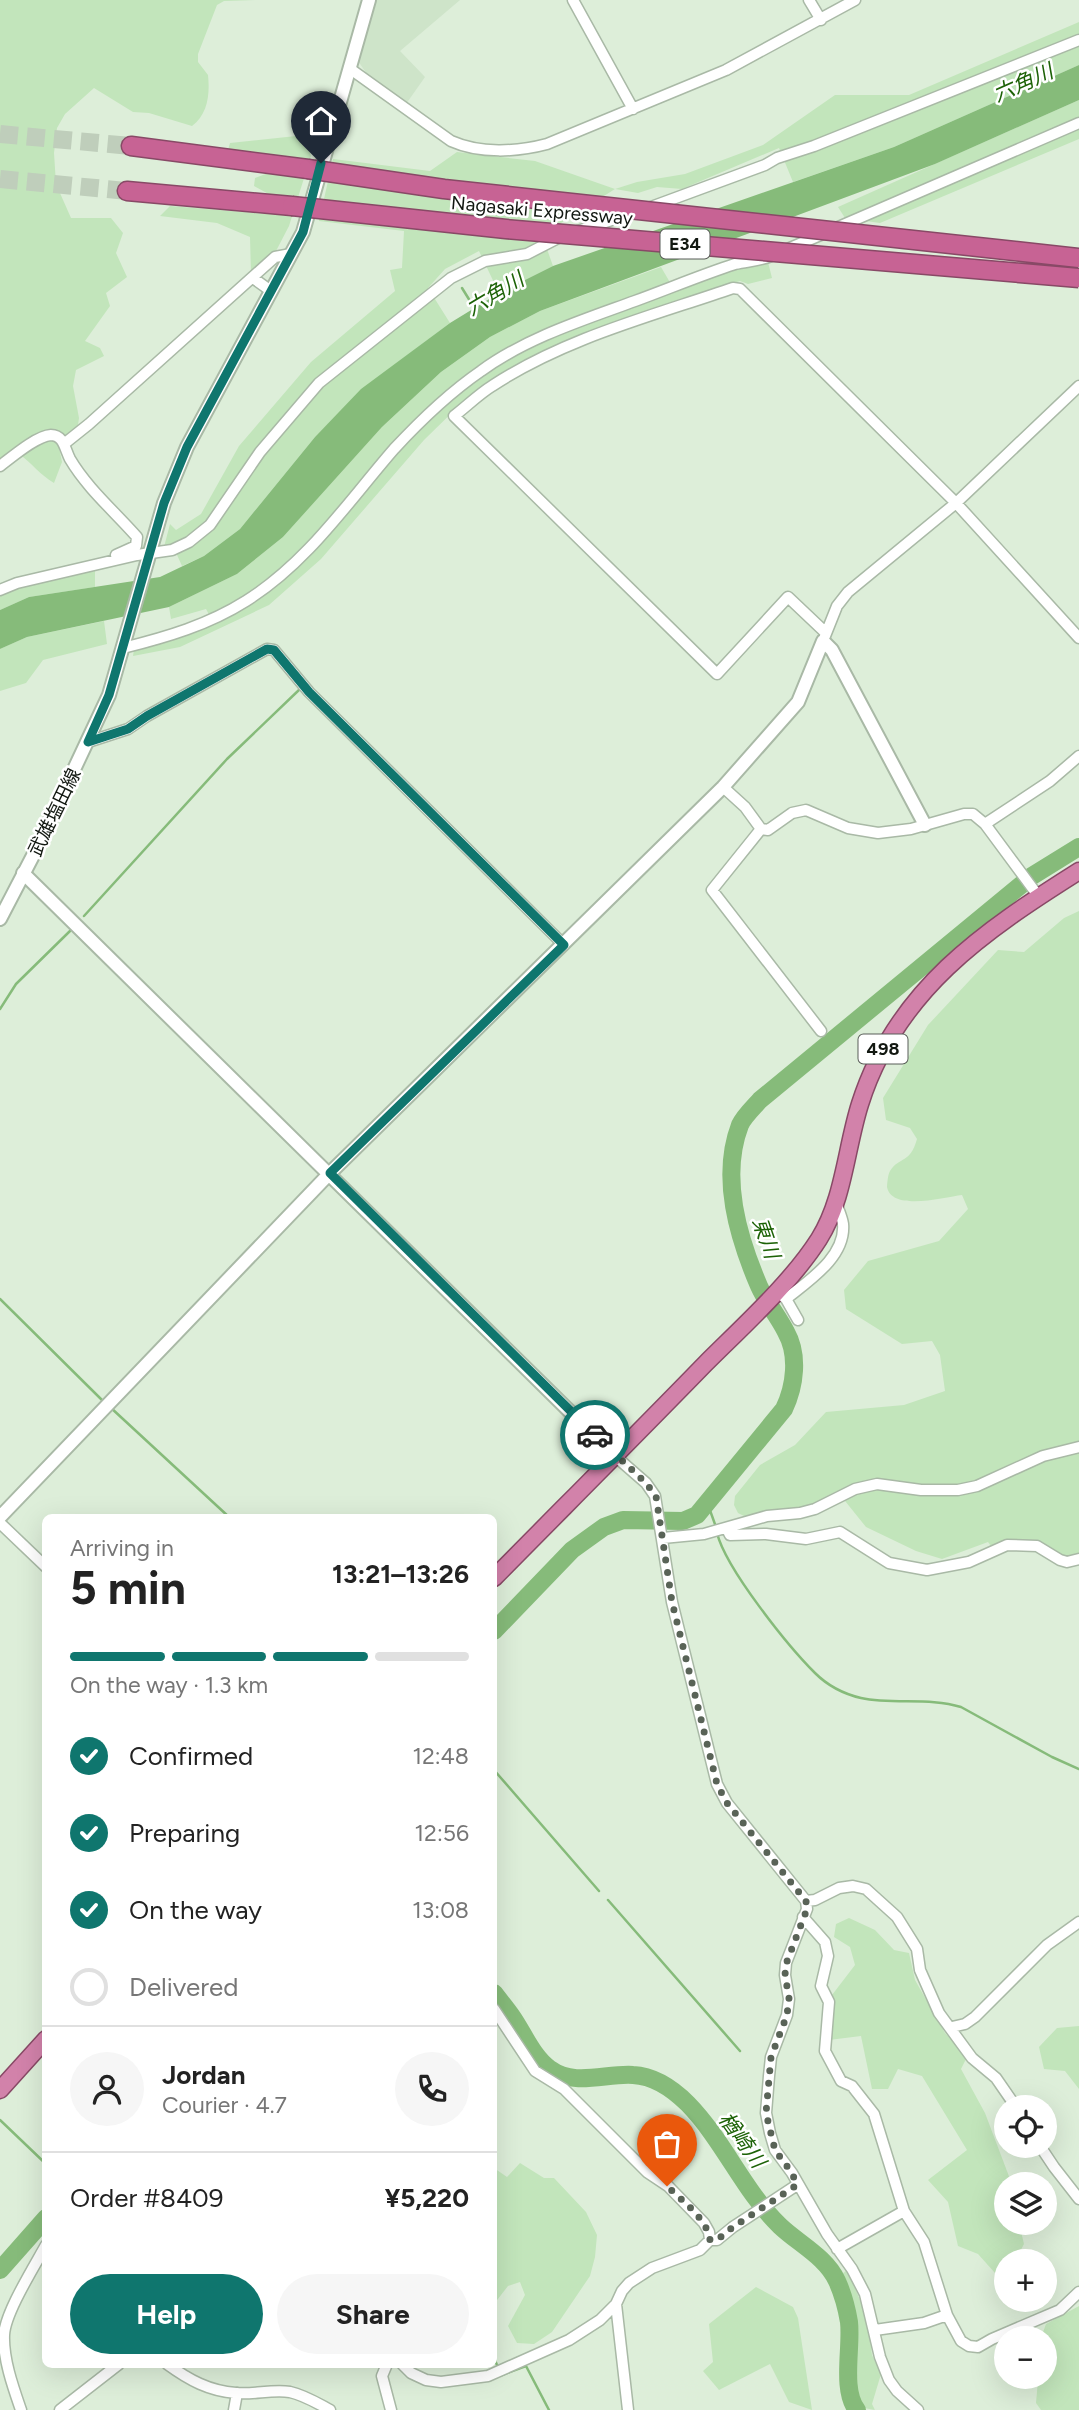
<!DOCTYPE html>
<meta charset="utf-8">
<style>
:root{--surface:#fff;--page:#f6f6f6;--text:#222;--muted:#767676;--line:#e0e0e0;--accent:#0f766e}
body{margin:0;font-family:Figtree,"Noto Sans JP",sans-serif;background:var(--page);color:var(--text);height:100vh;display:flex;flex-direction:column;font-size:26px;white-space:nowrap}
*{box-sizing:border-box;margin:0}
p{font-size:23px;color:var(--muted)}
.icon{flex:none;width:38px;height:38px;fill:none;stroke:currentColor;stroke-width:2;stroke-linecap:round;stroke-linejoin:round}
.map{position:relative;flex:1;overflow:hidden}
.panel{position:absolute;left:42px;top:1514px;width:455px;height:854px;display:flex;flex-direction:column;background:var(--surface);border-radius:10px;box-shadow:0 7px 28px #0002}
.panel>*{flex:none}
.controls{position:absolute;left:994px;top:2095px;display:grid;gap:14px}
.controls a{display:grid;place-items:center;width:63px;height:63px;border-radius:50%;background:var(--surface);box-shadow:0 7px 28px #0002;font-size:35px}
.pin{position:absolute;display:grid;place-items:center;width:60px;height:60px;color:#fff;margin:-72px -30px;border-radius:50% 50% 50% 0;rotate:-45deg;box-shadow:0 0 7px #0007}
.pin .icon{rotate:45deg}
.courier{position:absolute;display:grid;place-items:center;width:70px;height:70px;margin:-35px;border:5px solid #0f766e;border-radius:50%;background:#fff;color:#222;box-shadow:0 2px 9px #0007}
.head em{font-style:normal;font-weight:700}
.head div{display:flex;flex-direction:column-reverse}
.head{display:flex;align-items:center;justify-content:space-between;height:119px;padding:0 28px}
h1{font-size:46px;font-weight:700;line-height:52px}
.bar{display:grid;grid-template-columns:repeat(4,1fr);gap:10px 7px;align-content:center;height:84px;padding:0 28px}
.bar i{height:9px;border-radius:5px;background:var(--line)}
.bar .selected{background:var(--accent)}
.bar p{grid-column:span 4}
.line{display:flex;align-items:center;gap:18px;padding:0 28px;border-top:2px solid var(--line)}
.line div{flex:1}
.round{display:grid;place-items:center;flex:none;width:74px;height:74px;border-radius:37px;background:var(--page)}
ol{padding:0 28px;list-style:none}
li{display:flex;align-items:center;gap:21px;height:77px}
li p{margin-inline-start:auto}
li .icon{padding:7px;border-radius:50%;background:var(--accent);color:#fff;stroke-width:4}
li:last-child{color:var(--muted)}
li i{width:38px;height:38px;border:4px solid var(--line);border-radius:50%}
.action{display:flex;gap:14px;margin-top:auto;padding:14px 28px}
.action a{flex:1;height:80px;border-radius:42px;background:var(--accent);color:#fff;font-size:28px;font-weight:700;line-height:80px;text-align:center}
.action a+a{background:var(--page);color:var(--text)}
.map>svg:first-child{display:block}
.built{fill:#cee4c9}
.green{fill:#c2e5bb}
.water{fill:#86bb7a}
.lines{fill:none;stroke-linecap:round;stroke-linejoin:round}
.stream{stroke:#86bb7a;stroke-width:2.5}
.river{stroke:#86bb7a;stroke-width:18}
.motorway-tunnel{stroke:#bfcebb;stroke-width:18;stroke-dasharray:18 9;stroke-linecap:butt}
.minor-casing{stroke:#a9b9a6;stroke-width:13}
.tertiary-casing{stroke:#a9b9a6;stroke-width:16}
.secondary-casing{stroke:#a9b9a6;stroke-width:16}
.trunk-casing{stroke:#884966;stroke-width:19}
.motorway-casing{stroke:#884966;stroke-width:21}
.minor{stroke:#fff;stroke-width:10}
.tertiary{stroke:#fff;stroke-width:12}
.secondary{stroke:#fff;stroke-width:12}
.trunk{stroke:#d282aa;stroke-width:16}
.motorway{stroke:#c76394;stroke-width:18}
.motorway-bridge-casing{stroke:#884966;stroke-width:21;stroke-linecap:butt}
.motorway-bridge{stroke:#c76394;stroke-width:18}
.done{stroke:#596357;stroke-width:7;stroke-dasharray:0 12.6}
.route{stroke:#0f766e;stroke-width:9}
.labels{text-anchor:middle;stroke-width:5;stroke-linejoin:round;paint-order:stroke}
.shield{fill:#fff;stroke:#595d58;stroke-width:2}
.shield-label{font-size:18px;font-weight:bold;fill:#121811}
.street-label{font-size:19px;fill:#121811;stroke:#fff}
.water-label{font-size:21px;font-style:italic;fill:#1c6206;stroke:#fff}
</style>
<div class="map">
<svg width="1079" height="2410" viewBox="0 0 1079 2410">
<rect width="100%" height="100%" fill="#ddeed9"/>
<path class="built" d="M376,0H460L400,51L425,77L406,104L367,74L358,61Z"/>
<path class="green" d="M0,0H255L224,1L217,5L198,54V62L208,75C210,94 208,114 192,126L149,113L133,112L94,88L65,114L57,128L54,153L56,184L71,218H111L123,233L116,253L127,277L106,293L110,306L85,341L100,348L104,356L76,370L73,386L79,418L78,425L76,433L59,447L62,462L54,483C40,475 32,463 19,454L0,470Z
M1079,22V65L894,147L793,182L779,148L682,189L657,187L638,193L615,189L542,235L553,266L499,293L479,251L445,269L428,288L450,323L361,390L315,437L240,529L204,556L182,566L173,546L164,547L170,524L176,530L201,514L239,446L311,362L395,291L390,270L402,268L404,231L319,221L333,159L430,171L457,152L535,161L615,189L637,182L685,174L763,145L835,95H909Z
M1079,100V139L880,223L845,218L838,207Z
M296,136L306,141L311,156L289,226L276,251L251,274L250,237L217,223L160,216L170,206L267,214L275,208L274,197L254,186L255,178L284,167L228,150L230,143Z
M768,262L772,278L748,284L740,281L596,330L522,361L468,397L424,440L321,559L269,605L180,647L133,656L134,649L214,624L206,609L171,619L169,607L237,574L283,537L382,427L441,372L490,337L540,311L661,267L675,291L738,267Z
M95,571V587L29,597L0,610V595L20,585Z
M104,621L107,644L43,660L26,683L0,691V649L27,637Z
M1079,911V1553L1066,1557L1039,1541H1003L991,1546L988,1542L942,1559L916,1551L866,1527L837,1491L808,1506L772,1511L748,1518L738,1513L734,1505L735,1496L760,1465L795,1445L826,1412L904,1405L945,1391L940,1355L932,1341L902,1344L846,1309L844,1290L868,1261L939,1241L968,1209L962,1195C945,1197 892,1212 887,1187C887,1184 888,1174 890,1171C900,1156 910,1164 917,1139L910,1128L886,1120L883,1098L928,1025L998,950L1024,952L1064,918Z
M849,1918L875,1930L894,1950L909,1953L915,1980L945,2033L967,2057L961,2069L985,2113L1010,2179L1011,2184H1006V2222L1019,2223L1024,2244L1015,2261H1006V2268L995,2273L978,2254L958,2246L948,2202L928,2180L967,2150L922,2076L898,2069L888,2089H872L861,2036L829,2040L832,1995L855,1965L850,1947L834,1937L836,1924Z
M1079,2026V2089L1065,2071L1044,2069L1039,2047L1057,2028Z
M520,2163L544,2178H554L586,2212L597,2235L595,2257L590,2276L552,2332L534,2344L517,2343L508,2326L525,2295L520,2282L508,2286L494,2304V2168L507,2177Z
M847,2270L867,2316L872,2355L881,2374L872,2404L875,2410L864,2408L855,2389L854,2319L842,2274Z
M756,2287L793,2307L798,2318L812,2410L789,2402L770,2364L719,2390L703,2371L713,2362L709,2324Z
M1079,2306V2410H1041L1036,2403L1038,2380L1045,2376V2373L1053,2363L1042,2335L1046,2324Z"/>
<path class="water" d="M1079,65V100L935,164L540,311L490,337L441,372L382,427L283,537L237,574L169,607L27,637L0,649V610L29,597L160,577L204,556L240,529L315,437L361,389L450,323L499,293L553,266L894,147Z"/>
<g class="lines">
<path class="stream" d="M462,288L475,309
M84,916L227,759L300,689
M0,1009L16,984L70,931
M0,1299L105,1403
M110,1407L229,1517
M707,1502L716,1527
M717,1533C726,1569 788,1646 815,1673C827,1685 844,1694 861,1698C894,1705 929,1697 961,1707L1052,1757L1079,1769
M494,1770L599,1891
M608,1900L740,2051
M0,2120L46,2164
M494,2358L497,2365
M502,2375L526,2366L549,2410"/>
<path class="river" d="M494,1631L572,1550L604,1527L623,1520L683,1521L697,1515L784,1409C795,1386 799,1355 786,1332C778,1316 766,1302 759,1286C738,1237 720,1177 740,1125C744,1116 754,1107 760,1100L1032,876L1079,847
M494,1993C500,2001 507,2009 513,2018C524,2034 533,2057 550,2069C574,2087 606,2073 633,2075C654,2076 673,2089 688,2104C724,2141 743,2190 780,2226C799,2244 826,2257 837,2281C842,2292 847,2310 849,2322C852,2347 841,2390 857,2410
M0,2270L46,2218"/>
<path class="motorway-tunnel" d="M0,134L131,146
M0,179L127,191"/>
<defs>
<path id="minor" d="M573,0L633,109
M809,0L821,20
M349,68L451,141C480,154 517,152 547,144L726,70L855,0
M651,207L765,165L777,158L814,146L1079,40
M836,228L1079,123
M578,231L633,213
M785,250L823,234
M253,278L271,291
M64,444L89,424L275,257L291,254
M0,466C12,457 36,436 51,435C64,435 65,450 70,459C87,488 115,512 137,537L136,546L116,555
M0,590L17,583L137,555L172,550L189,542L210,525L260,452L319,383L451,278L485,261L527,254L560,237
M826,633L788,597L717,674L454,416C467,406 479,394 492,386C565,338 652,316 733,288L740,289L956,503L1079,638
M825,636L837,606L848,592L956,503L1079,386
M123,648C167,637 208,625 246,601C307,563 348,502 394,449C420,421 449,393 481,371C526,338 583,320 635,301C668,289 701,275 735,264C747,261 760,261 771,256
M88,742L128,729L147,716L267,649L274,650L309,692L564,945
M723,787L745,807L761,829
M985,824L1050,781L1079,756
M821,1031L712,890L761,829L768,830L792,813L806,810L848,828L878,833L911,829L964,814H973L985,824L1039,897
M777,1291L786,1299C808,1281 846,1257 843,1224C842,1217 838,1209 836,1202
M786,1299L798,1320
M615,1456L646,1483L655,1496L672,1602L717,1784L727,1803L806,1901L807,1909L786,1963L785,1975L789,1999L787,2015L771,2057L769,2076L766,2113L770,2133L775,2150L792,2173L827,2234L852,2269L865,2294L880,2357L889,2380L897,2391L918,2410
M0,1523L46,1567
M727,1529L730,1535L766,1534L806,1539L840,1532L889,1563L927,1570L969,1562L1007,1545L1037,1546L1060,1560L1067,1562L1079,1559
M663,1538L704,1534L767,1516L800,1513L815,1509L855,1489L877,1484L921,1490H958L977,1486L1043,1456L1079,1447
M806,1901L815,1900L839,1888L853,1886L866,1889L897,1917L917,1949L920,1970L939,2013L972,2058L996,2078L1016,2107
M803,1917L825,1942L828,1956L821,1986L829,2002L825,2051L841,2081L852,2086L874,2114L904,2211L924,2242L947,2315L961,2341L969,2346L978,2347L992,2339L1060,2310L1079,2292
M952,2027L965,2024L975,2017L1047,1945L1079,1922
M1040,2146L1054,2167L1079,2199
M710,2240H717L733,2227L797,2185
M837,2249L904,2211
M616,2304L628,2410
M875,2330L924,2323L947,2315
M167,2364C189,2380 209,2391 236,2393C254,2395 272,2389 290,2392C304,2395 317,2403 330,2410
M387,2364L382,2376L391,2410
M402,2364L411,2373L426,2380L441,2382L488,2376L569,2340L600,2320L616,2304L622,2291L629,2283L652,2268L700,2250L710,2240L709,2232L704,2223L668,2186L647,2172L564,2089L535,2071L494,2009
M21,2410C13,2387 3,2359 4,2335C5,2313 34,2267 46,2245
M60,2410L119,2364
M234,2410L237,2393"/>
<path id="tertiary" d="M23,873L615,1456
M0,1517L330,1173L723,787L798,702L823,641L832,650L925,825"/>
<path id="secondary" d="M0,919L38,846L109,695L164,503L187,447L303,232L369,0"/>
<path id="trunk" d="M494,1578C564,1507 635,1436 705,1364C742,1327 791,1283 819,1239C844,1199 846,1148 860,1104C896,990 984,931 1079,871
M0,2090L46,2039"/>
<path id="motorway" d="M131,146L308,169
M127,191L292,206"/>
</defs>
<use href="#minor" class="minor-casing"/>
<use href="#tertiary" class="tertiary-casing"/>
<use href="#secondary" class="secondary-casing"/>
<use href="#trunk" class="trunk-casing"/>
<use href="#motorway" class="motorway-casing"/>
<use href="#minor" class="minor"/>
<use href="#tertiary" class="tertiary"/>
<use href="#secondary" class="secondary"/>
<use href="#trunk" class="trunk"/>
<use href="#motorway" class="motorway"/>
<defs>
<path id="motorway-bridge" d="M308,169L444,189L1079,258
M292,206L506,229L1079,278"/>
</defs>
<use href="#motorway-bridge" class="motorway-bridge-casing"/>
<use href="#motorway-bridge" class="motorway-bridge"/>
</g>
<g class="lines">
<path class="done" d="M595,1435L646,1483L656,1496L672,1602L717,1784L727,1803L806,1901L807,1909L786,1964L785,1975L789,1998L787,2015L771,2057L766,2113L775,2150L792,2173L797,2185L733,2227L717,2240H710C707,2218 682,2201 667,2186"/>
<path class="route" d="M321,163L303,232L187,447L164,503L109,695L88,742L128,729L147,716L267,649L274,650L309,692L564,945L330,1173L595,1435"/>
</g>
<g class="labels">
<g class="shield">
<rect x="660.5" y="229.5" width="49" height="29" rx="5"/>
<rect x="858.5" y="1034.5" width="49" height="29" rx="5"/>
</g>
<g class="shield-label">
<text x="685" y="250">E34</text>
<text x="883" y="1055">498</text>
</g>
<g class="street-label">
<text transform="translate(542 210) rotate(5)" y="7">Nagasaki Expressway</text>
<text transform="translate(54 812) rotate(-64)" y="7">武雄塩田線</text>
</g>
<g class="water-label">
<text transform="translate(1023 83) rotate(-24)" y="7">六角川</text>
<text transform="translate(495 294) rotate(-31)" y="7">六角川</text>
<text transform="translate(766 1238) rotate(71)" y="7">東川</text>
<text transform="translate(742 2140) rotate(54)" y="7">楢崎川</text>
</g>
</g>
</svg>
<div class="controls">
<a><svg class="icon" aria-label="locate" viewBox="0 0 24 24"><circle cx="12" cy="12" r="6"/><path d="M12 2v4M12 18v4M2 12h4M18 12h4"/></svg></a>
<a><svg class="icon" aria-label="layers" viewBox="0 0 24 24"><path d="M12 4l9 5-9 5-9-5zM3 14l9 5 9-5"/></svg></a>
<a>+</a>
<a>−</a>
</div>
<div class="pin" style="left:667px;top:2186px;background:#ea580c"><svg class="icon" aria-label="bag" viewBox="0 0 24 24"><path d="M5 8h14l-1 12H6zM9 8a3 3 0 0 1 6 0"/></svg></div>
<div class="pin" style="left:321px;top:163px;background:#1f2937"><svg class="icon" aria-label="home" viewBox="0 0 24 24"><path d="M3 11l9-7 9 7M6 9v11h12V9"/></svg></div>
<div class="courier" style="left:595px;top:1435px"><svg class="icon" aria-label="car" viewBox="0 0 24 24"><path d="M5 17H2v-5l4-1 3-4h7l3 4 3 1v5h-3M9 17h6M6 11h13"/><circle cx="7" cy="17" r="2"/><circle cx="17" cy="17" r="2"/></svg></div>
<section class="panel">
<div class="head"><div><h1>5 min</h1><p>Arriving in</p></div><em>13:21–13:26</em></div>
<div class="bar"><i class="selected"></i><i class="selected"></i><i class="selected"></i><i></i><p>On the way · 1.3 km</p></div>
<ol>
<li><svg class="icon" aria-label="check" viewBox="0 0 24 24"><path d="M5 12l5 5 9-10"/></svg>Confirmed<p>12:48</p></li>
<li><svg class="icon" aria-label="check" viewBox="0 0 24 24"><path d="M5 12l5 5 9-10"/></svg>Preparing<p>12:56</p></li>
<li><svg class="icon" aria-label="check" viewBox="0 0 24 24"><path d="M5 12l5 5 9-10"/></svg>On the way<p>13:08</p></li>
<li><i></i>Delivered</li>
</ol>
<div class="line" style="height:126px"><a class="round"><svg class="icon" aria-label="person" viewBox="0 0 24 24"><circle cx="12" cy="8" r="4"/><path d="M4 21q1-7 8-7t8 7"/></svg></a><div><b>Jordan</b><p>Courier · 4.7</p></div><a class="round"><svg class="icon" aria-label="phone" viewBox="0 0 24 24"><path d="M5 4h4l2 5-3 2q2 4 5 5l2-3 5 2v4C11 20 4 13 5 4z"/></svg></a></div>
<div class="line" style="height:91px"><div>Order #8409</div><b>¥5,220</b></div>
<div class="action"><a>Help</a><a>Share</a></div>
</section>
</div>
